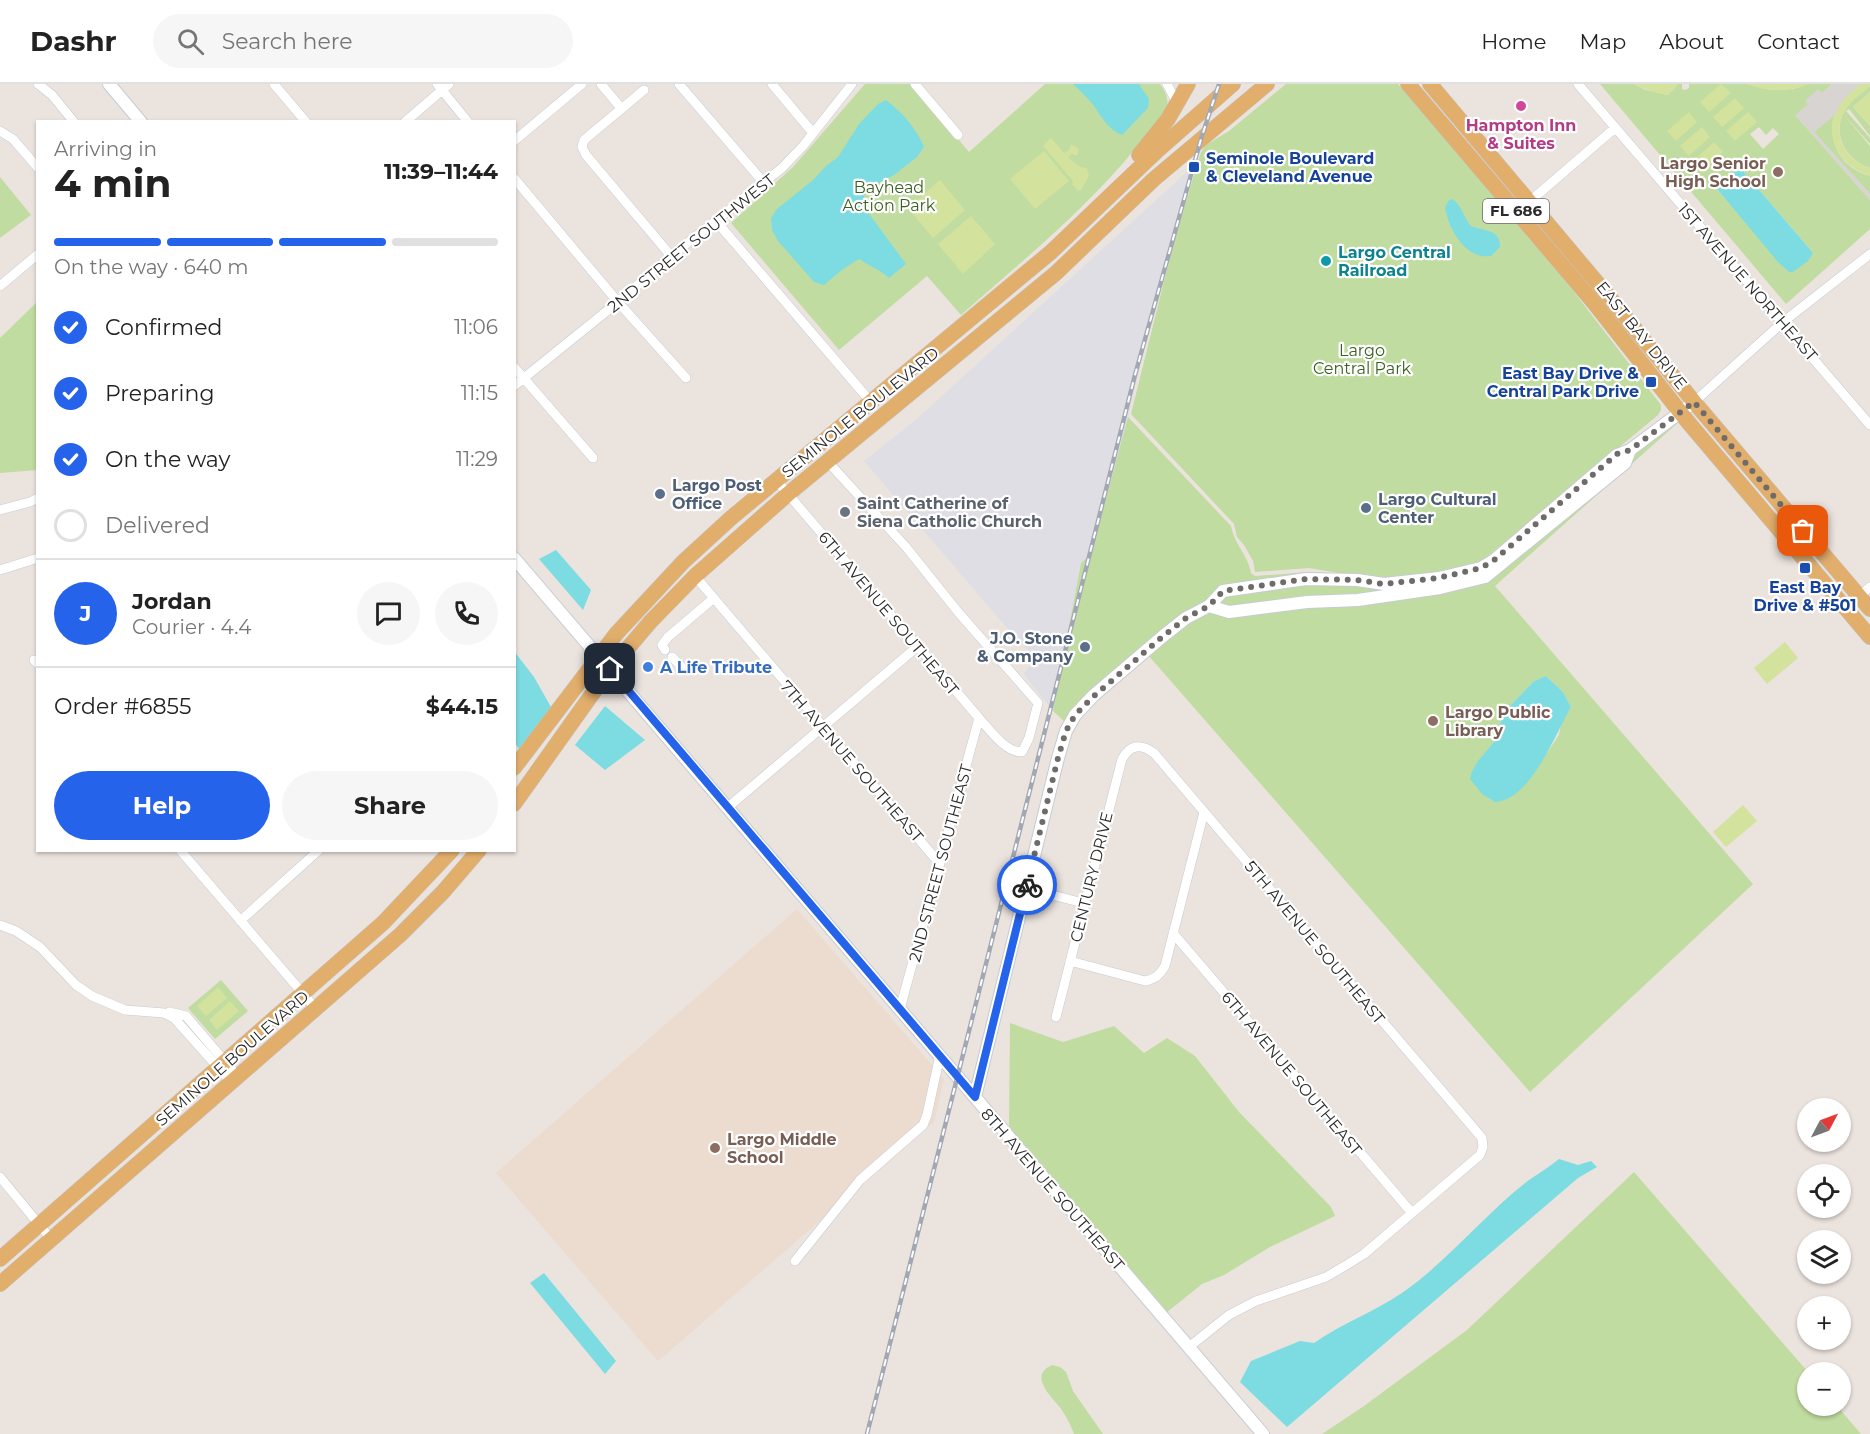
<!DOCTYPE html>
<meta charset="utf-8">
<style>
:root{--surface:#fff;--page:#f6f6f6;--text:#222;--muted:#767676;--line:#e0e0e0;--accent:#2563eb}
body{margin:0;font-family:Montserrat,sans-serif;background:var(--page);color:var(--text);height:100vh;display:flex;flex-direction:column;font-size:22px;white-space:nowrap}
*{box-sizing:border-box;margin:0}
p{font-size:20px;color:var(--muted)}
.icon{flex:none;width:33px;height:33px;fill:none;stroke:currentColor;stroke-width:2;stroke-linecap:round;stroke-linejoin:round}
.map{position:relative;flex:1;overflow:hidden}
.panel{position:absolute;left:36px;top:36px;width:480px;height:732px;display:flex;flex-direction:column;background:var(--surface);border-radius:0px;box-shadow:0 2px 4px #0004}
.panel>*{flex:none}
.needle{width:39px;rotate:49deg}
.fabs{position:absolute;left:1797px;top:1014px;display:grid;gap:12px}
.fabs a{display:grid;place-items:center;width:54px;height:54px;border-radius:50%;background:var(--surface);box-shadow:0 2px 4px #0004;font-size:30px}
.pin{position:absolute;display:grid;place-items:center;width:51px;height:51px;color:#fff;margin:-26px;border-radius:12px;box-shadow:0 3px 9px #0006}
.courier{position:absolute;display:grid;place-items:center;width:60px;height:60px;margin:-30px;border:4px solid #2563eb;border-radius:50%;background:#fff;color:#222;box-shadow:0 2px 8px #0007}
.overview em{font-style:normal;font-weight:700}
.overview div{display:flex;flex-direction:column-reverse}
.overview{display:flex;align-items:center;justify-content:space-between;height:102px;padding:0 18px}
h1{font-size:39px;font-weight:700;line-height:45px}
.bar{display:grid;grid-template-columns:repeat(4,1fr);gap:9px 6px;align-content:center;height:72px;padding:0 18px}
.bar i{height:8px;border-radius:4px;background:var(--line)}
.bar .on{background:var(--accent)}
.bar p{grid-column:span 4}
.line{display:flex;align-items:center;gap:15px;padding:0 18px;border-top:2px solid var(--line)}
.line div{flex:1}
.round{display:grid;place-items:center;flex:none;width:63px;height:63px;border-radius:32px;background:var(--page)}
ol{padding:0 18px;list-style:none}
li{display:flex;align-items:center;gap:18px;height:66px}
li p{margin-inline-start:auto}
li .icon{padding:6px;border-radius:50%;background:var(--accent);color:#fff;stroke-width:4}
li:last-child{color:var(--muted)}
li i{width:33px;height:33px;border:3px solid var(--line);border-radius:50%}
.cta{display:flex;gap:12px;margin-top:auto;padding:12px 18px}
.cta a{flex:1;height:69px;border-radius:36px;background:var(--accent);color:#fff;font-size:24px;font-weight:700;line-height:69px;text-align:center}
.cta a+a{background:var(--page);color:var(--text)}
header{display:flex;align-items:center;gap:36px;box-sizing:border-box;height:84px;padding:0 30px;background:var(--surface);border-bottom:2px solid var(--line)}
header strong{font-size:28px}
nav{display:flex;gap:33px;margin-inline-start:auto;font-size:21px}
.search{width:420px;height:54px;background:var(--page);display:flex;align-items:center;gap:15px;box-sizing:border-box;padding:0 21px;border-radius:33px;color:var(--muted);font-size:22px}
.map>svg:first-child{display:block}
.industrial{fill:#dedee4}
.education{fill:#ebdccf}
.green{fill:#c1dca0;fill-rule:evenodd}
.pitch{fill:#d3e29d}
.plaza{fill:#d8d4d1}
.water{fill:#7cdce2}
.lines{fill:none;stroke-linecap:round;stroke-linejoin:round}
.minor-casing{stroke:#c6cbd3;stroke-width:10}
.tertiary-casing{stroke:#c6cbd3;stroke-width:14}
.primary-casing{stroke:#c4c4c4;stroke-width:16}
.minor{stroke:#fff;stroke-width:9}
.tertiary{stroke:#fff;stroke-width:12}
.primary{stroke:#e2ae6c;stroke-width:15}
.rail-casing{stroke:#a1a8b3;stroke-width:4.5}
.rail{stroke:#fff;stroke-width:2;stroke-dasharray:7;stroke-linecap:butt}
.done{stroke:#6e6b6a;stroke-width:6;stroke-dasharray:0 10.8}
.route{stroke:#2563eb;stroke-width:8}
.hotel-dot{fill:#d1479c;stroke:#fff;stroke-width:2}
.transit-dot{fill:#1a4fb4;stroke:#fff;stroke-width:2}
.education-dot{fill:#8d6e63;stroke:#fff;stroke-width:2}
.culture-dot{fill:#0f9aa8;stroke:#fff;stroke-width:2}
.service-dot{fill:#5c6f8a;stroke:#fff;stroke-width:2}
.worship-dot{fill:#6b7280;stroke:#fff;stroke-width:2}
.shop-dot{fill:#3f7fe0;stroke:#fff;stroke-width:2}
.labels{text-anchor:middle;stroke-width:4.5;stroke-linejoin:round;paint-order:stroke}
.shield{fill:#fff;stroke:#6b6b6b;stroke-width:1.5}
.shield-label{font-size:15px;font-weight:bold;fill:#2b2b2b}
.hotel-label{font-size:16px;font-weight:bold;fill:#b23c85;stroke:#fff}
.transit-label{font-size:16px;font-weight:bold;fill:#164399;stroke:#fff;text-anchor:start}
.education-label{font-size:16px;font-weight:bold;fill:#785e54;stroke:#fff;text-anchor:start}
.park-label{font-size:16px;fill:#3c6022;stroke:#fff}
.street-label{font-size:16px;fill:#2b2b2b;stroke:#fff}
.culture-label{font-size:16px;font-weight:bold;fill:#0d838f;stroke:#fff;text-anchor:start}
.service-label{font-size:16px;font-weight:bold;fill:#4e5e75;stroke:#fff;text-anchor:start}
.worship-label{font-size:16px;font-weight:bold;fill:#5b616d;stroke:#fff;text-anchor:start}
.shop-label{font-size:16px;font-weight:bold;fill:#366cbe;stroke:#fff;text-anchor:start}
</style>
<header>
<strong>Dashr</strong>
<div class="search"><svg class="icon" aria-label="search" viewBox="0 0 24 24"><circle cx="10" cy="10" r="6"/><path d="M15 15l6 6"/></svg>Search here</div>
<nav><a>Home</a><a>Map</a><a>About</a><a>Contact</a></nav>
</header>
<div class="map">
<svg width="1870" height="1350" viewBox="0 0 1870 1350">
<rect width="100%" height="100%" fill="#ebe3de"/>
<path class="industrial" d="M1190,85L1171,153L1128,333L1091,470L1081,479L1053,627L1024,590L1035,574L1001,537L864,377L918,334Z"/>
<path class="education" d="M797,825L944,995L934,1038L658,1277L496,1089Z"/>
<path class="green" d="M865,0H911L969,68L1045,0H1160C1164,5 1169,15 1167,21C1161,38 1146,52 1134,66C1084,127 1020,179 961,231L927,192L839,266L731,139L793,83Z
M1286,0H1398L1571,204L1661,321V326L1658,331L1477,481L1408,495H1375L1309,484L1255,488L1253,477L1244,461L1237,453L1234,440L1131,330L1175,153L1201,68L1206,61L1229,47Z
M1600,0H1634L1646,6L1668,11L1678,0H1682V5L1685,6L1689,4V0H1747L1766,5L1779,6L1793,5L1809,0H1832L1822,9L1818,6L1806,16L1808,21L1796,32L1870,116V145L1786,220ZM1759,43L1766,51L1773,44L1779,50L1763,65L1750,50ZM1742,86L1813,169L1789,188L1718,106V102L1731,89Z
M1870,2V8L1853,23L1870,42V52L1849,25L1846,27L1870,54V60L1844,31L1870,62V84C1846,76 1831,50 1845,26C1851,16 1862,9 1870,2Z
M1832,32H1834C1828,61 1842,84 1870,92V110L1814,48Z
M0,93L31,131L0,154Z
M37,218V386L0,389V254Z
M1128,333L1231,442C1234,460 1248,471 1251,489L1255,492L1309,488L1325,491C1291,490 1256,496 1223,503L1066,639L1053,627L1081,479L1091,470Z
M1681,336L1495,502L1753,800L1530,1008L1148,571L1189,538L1208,528L1227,532L1498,490L1658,349ZM1546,592L1563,608L1571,623L1561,639L1559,651L1530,694L1491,716L1476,703L1472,687L1493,659L1504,628L1534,597Z
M1305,499H1428L1376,508L1230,523L1217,520L1225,511Z
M221,896L248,927L215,955L188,924Z
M1010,939L1063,958L1114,942L1144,969L1167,954L1195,972L1239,1028L1331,1123L1335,1132L1270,1163L1224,1191L1202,1200L1166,1229L1009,1046Z
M1634,1088L1808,1288V1322H1837L1861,1350H1322L1364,1322L1467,1246Z
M1052,1281L1060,1283L1066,1288L1073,1307L1103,1350H1074C1071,1343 1068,1335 1063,1328C1055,1315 1026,1293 1052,1281Z"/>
<path class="pitch" d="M1634,0H1678L1668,11L1650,7Z
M1721,0L1731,9L1709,28L1700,18Z
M1747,0H1809C1788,8 1768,8 1747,0Z
M1860,0H1870V2C1862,9 1852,16 1846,25C1830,48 1845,77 1870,84V92C1841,83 1822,54 1837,24C1843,14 1852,7 1860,0Z
M1870,8V42L1853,23Z
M1735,14L1744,24L1722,43L1713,33Z
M1689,28L1697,38L1676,57L1667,47Z
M1748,28L1757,38L1735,57L1726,47Z
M1702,43L1710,53L1689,72L1680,62Z
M1051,54L1064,69L1069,66L1071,60L1079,65L1077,72L1072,70L1068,73L1080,83L1087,84L1089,92L1081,106L1078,107L1072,100L1073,97L1043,62Z
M1714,58L1723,68L1702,87L1693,77Z
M1044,67L1069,97L1035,125L1010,95Z
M940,96L965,126L933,154L908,124Z
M971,132L995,160L963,190L938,160Z
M1785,558L1798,574L1767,600L1754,584Z
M1743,721L1757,737L1726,763L1713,748Z
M218,903L227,914L206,932L197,922Z
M230,917L239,927L217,946L209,936Z"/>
<path class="plaza" d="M1832,0H1860L1843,16L1834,32L1814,48L1870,110V116L1795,31L1807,21L1806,16L1818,5L1822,9Z"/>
<path class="water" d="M1073,0H1139L1149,15L1148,24L1122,51C1108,45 1102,34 1094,22C1088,14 1080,7 1073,0Z
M886,16C903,29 916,44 924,63L917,73L894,91L869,104L864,112V123L906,180L889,194C881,186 869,182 859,175L843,185L824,201L814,198L778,157L772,146L771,134L777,125L813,96L826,82L838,73L859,40L878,20Z
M1742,86L1813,169L1808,177L1793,188H1789L1778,178L1718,106V102L1731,89Z
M1452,115C1462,121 1463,133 1471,142C1483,147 1501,145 1500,163L1491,172C1466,176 1449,146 1445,124L1449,116Z
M556,466L591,506L583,526L539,475Z
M514,567L534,593L551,623L520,666L515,659Z
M1546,592L1563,608L1571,623C1555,650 1531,716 1495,718L1482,710L1470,695L1472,687L1478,677L1493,659L1504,628L1534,597Z
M605,622L645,656L605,686L575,661Z
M1559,1075L1578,1081L1591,1077L1597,1083L1578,1094L1287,1343L1240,1298L1251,1277L1300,1257L1314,1259C1342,1239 1374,1228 1402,1209C1448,1177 1484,1131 1529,1096C1539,1089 1549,1083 1559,1075Z
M544,1189L616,1277L605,1290L530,1199Z"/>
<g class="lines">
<defs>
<path id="minor" d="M38,0L52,11L74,38
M274,0L306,38
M437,0L468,38
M601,0L621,24
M679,0L764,99
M772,0L813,49
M915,0L958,51
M1167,0L1175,15V22
M1578,0L1870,341
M644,6L584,56L582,63L586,71L671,172
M405,38L449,0
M0,47L13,55L38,84
M514,57L582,0
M514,94L618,218L686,294
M1529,118L1615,44
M716,137L871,318
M0,202L38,170
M514,283L593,374
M514,302L618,218L671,172L782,84L803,62L852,0
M1694,318L1783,238L1870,170
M776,396L979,634C990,646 1005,668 1022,668L1029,654L1038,619L958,528L906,463L828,378
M0,426L30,418L38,414
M0,486L38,474
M695,492L940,780
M1846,524L1870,503
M665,566L662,561L668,553L714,514
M672,573L681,582
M34,576L38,580
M727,724L917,563
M180,766L317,926
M1026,804L1083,819
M240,837L319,766
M0,841L16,847L40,863L76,901L92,912L125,926L164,929L174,934L232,999
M1173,849L1412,1129
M1070,877L1145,897C1156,895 1160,890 1165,882L1204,728
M900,925L979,634
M169,928L186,932L239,994
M1056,933L1122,675C1130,661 1140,659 1154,669L1482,1054L1483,1063L1480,1071L1364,1170L1348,1180L1326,1193L1256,1217L1229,1231L1189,1263
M0,1093L51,1155
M795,1177L860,1096L923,1041L927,1031L940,971"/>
<path id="tertiary" d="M109,0L141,38
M514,474L1263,1350
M1209,522L1229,528L1307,518L1358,516L1440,504L1485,493L1625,379L1630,366
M975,1013L1058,674L1066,647L1075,631L1094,611L1162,553L1186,534L1209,522L1223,507L1306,495L1357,496L1384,500L1439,494L1481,484L1493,477L1617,371L1630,366L1694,318"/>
<path id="primary" d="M1408,0L1595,220L1688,338L1870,553
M1430,0L1610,214L1694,318L1870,525
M1139,71L1168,35L1188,0
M514,684L616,550L683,478L731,434L1051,168L1158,66L1233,0
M514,720L610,585L651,537L695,492L788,410L1056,189L1154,95L1267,0
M0,1175L383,839L452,766
M0,1200L400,851L443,808L479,766"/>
</defs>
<use href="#minor" class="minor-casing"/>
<use href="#tertiary" class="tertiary-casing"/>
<use href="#primary" class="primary-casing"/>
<use href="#minor" class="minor"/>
<use href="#tertiary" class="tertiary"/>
<use href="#primary" class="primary"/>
<defs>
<path id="rail" d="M867,1350L1135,291L1201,55L1219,0"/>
</defs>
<use href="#rail" class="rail-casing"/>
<use href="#rail" class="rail"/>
</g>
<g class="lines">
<path class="done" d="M1027,801L1058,674L1066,647L1075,631L1094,612L1162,553L1186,534L1209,522L1223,507L1306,495L1357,496L1384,500L1438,494L1481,484L1493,477L1617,370L1630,366L1694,318L1803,447"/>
<path class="route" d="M610,585L975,1013L1027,801"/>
</g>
<circle class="hotel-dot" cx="1521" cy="22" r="6"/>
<g class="transit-dot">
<rect x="1188" y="77" width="12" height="12" rx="3"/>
<rect x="1645" y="292" width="12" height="12" rx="3"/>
<rect x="1799" y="478" width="12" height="12" rx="3"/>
</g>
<g class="education-dot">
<circle cx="1778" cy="88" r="6"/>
<circle cx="1433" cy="637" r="6"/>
<circle cx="715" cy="1064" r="6"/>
</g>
<circle class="culture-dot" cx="1326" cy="177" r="6"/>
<g class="service-dot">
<circle cx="660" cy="410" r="6"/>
<circle cx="1366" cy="424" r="6"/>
<circle cx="1085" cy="563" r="6"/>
</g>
<circle class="worship-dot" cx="845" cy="428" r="6"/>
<circle class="shop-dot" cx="648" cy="583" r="6"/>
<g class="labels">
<rect class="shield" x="1483" y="115" width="66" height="24" rx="4.5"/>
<g class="shield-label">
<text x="1516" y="132">FL 686</text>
</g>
<g class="hotel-label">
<text x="1521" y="47">Hampton Inn<tspan x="1521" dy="18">&amp; Suites</tspan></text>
</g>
<g class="transit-label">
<text x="1206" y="80">Seminole Boulevard<tspan x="1206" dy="18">&amp; Cleveland Avenue</tspan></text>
<text x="1639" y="295" text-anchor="end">East Bay Drive &amp;<tspan x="1639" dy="18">Central Park Drive</tspan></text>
<text x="1805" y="509" text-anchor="middle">East Bay<tspan x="1805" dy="18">Drive &amp; #501</tspan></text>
</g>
<g class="education-label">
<text x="1766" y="85" text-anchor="end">Largo Senior<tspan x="1766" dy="18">High School</tspan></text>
<text x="1445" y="634">Largo Public<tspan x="1445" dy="18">Library</tspan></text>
<text x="727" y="1061">Largo Middle<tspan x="727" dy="18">School</tspan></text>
</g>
<g class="park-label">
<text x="889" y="109">Bayhead<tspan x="889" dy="18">Action Park</tspan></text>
<text x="1362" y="272">Largo<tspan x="1362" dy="18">Central Park</tspan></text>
</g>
<g class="street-label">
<text transform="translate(691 159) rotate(-39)" y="6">2ND STREET SOUTHWEST</text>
<text transform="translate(1748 198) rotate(49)" y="6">1ST AVENUE NORTHEAST</text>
<text transform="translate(1642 251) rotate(51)" y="6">EAST BAY DRIVE</text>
<text transform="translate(860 328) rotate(-39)" y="6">SEMINOLE BOULEVARD</text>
<text transform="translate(889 529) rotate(50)" y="6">6TH AVENUE SOUTHEAST</text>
<text transform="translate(852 677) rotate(49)" y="6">7TH AVENUE SOUTHEAST</text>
<text transform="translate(940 779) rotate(-75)" y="6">2ND STREET SOUTHEAST</text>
<text transform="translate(1091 793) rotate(-76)" y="6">CENTURY DRIVE</text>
<text transform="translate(1315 858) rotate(50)" y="6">5TH AVENUE SOUTHEAST</text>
<text transform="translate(232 974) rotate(-41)" y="6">SEMINOLE BOULEVARD</text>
<text transform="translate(1292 989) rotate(50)" y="6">6TH AVENUE SOUTHEAST</text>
<text transform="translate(1053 1105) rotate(49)" y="6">8TH AVENUE SOUTHEAST</text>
</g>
<g class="culture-label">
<text x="1338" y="174">Largo Central<tspan x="1338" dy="18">Railroad</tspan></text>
</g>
<g class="service-label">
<text x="672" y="407">Largo Post<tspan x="672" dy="18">Office</tspan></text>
<text x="1378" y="421">Largo Cultural<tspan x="1378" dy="18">Center</tspan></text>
<text x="1073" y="560" text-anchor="end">J.O. Stone<tspan x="1073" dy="18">&amp; Company</tspan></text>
</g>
<g class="worship-label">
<text x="857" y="425">Saint Catherine of<tspan x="857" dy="18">Siena Catholic Church</tspan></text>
</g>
<g class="shop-label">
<text x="660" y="589">A Life Tribute</text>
</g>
</g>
</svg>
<div class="fabs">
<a><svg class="needle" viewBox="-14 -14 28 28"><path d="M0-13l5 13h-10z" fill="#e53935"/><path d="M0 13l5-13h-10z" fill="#767676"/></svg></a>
<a><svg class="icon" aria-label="locate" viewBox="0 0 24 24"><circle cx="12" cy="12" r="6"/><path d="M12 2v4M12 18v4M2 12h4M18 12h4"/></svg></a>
<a><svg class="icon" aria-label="layers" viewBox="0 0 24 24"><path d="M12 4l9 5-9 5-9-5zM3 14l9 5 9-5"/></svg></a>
<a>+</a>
<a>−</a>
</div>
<div class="pin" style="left:1803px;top:447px;background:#ea580c"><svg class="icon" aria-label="bag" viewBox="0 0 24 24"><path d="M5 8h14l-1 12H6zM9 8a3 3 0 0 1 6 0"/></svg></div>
<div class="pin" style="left:610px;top:585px;background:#1f2937"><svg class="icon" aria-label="home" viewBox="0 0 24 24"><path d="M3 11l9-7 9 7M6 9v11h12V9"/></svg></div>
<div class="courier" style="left:1027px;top:801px"><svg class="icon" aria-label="bike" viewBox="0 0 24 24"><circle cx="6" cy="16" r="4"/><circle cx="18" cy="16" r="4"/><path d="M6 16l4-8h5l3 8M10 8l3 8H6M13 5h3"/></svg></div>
<section class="panel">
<div class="overview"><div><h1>4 min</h1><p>Arriving in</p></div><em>11:39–11:44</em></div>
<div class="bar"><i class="on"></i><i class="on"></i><i class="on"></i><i></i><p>On the way · 640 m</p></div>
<ol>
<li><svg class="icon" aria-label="check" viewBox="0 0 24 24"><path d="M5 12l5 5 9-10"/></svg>Confirmed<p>11:06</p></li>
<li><svg class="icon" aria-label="check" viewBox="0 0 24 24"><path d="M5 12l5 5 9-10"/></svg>Preparing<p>11:15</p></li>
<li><svg class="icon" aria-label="check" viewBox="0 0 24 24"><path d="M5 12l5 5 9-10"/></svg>On the way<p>11:29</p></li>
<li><i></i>Delivered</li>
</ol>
<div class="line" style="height:108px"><b class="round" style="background:var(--accent);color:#fff">J</b><div><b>Jordan</b><p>Courier · 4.4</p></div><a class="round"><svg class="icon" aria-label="chat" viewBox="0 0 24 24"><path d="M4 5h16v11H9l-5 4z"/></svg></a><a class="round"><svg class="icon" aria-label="phone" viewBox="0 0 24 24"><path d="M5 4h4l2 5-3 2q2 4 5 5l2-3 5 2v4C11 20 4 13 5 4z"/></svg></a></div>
<div class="line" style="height:78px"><div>Order #6855</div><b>$44.15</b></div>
<div class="cta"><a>Help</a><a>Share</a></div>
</section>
</div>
